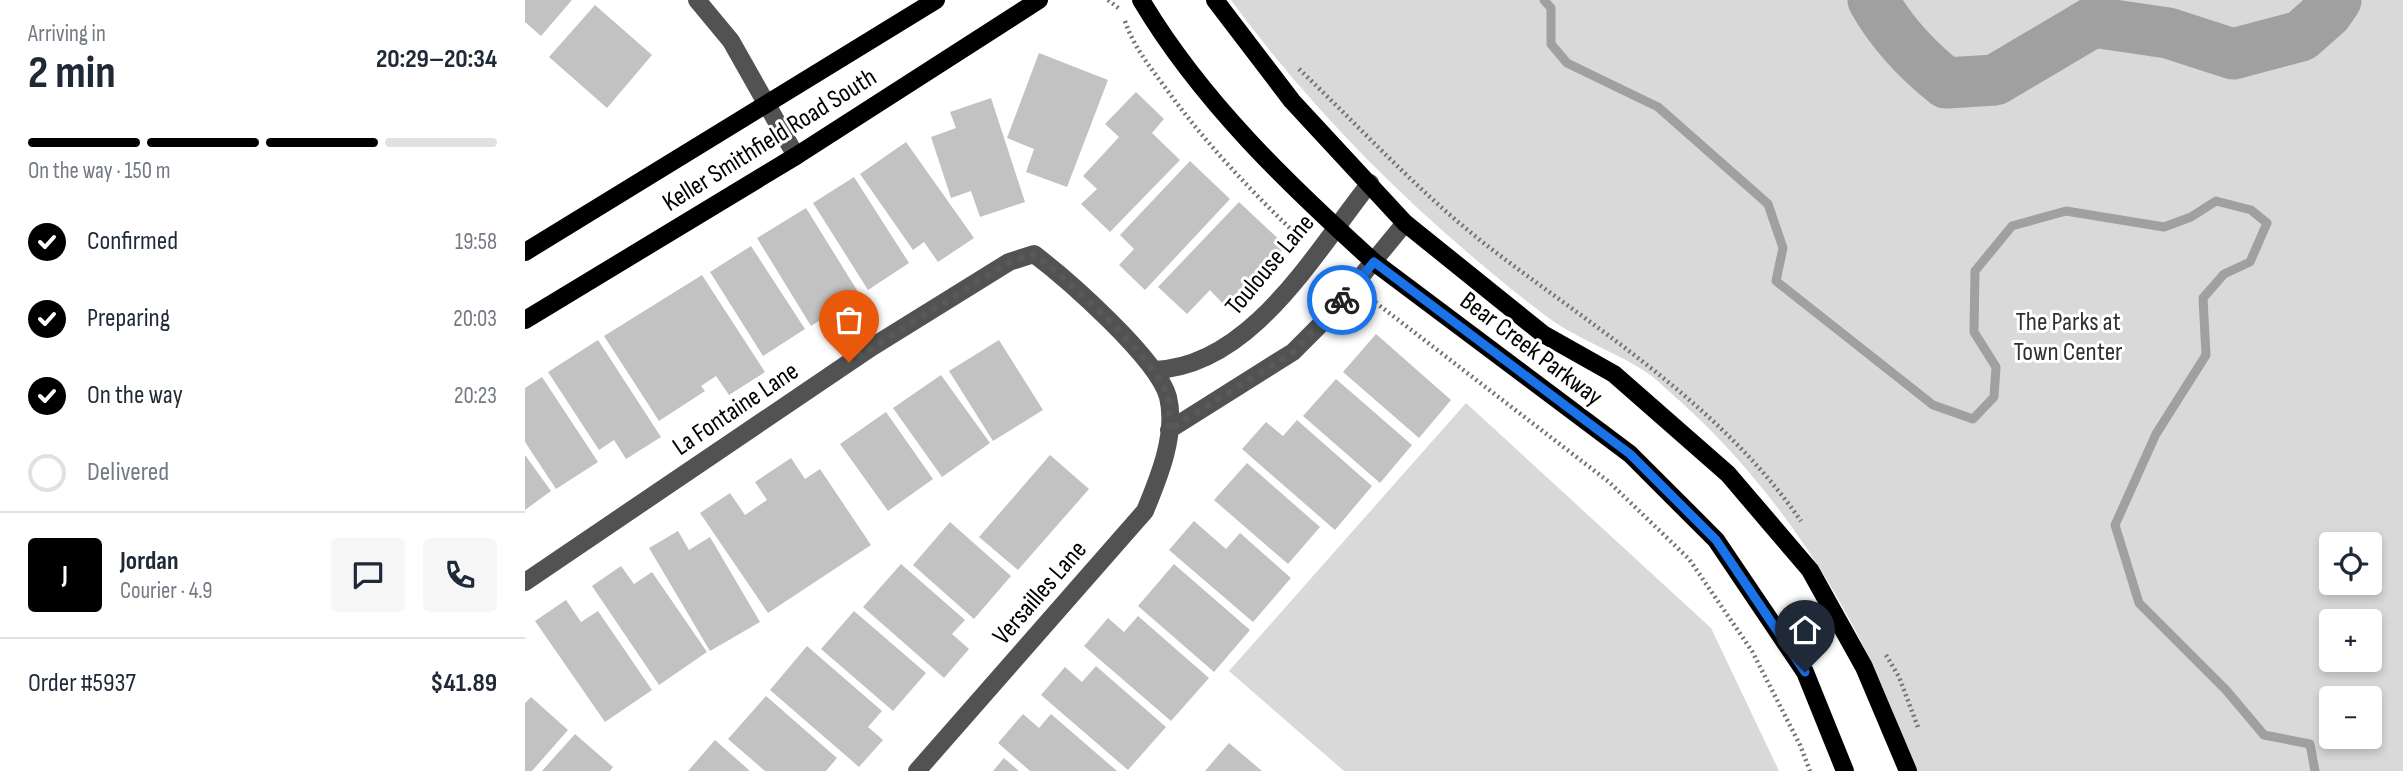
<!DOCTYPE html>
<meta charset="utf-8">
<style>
:root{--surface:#fff;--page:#f6f6f7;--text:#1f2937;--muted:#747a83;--line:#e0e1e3;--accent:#000}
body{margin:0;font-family:"Sofia Sans Condensed",sans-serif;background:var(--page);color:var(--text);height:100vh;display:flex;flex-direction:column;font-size:26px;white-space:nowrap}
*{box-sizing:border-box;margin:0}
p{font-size:23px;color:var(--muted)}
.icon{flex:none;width:38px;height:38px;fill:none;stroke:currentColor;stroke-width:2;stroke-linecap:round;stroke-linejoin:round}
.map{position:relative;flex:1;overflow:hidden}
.panel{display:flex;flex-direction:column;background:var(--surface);width:525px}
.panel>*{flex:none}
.tools{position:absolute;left:1794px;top:532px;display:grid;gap:14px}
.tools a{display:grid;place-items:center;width:63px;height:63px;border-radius:7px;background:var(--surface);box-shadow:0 4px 10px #0003;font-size:35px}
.pin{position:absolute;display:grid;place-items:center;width:60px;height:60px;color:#fff;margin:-72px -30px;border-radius:50% 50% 50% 0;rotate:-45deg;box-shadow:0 0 7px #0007}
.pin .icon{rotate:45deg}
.courier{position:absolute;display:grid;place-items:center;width:70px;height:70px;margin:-35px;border:5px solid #1a73e8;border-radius:50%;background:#fff;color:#222;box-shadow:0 2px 9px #0007}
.headline em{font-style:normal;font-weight:700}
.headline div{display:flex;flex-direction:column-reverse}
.headline{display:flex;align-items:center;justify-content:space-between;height:119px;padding:0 28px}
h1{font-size:46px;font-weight:700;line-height:52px}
.bar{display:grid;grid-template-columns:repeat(4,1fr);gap:10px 7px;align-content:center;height:84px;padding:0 28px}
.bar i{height:9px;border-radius:5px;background:var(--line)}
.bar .active{background:var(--accent)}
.bar p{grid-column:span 4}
.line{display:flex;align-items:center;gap:18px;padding:0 28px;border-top:2px solid var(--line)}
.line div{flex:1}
.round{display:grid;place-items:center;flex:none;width:74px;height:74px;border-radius:7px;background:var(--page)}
ol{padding:0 28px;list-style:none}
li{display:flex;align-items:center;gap:21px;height:77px}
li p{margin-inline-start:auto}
li .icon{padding:7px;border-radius:50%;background:var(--accent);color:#fff;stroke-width:4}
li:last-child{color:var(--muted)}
li i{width:38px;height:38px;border:4px solid var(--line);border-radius:50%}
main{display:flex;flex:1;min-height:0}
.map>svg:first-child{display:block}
.green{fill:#d9d9d9;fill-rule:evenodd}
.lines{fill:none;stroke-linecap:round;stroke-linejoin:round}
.stream{stroke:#a0a0a0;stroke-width:9}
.river{stroke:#a0a0a0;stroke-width:51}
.building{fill:#c2c2c2}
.path{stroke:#747474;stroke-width:4.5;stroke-dasharray:2 3.5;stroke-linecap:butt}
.minor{stroke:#525252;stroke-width:18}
.major{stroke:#000;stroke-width:18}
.done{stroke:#595959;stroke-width:7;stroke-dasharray:0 12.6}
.route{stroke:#1a73e8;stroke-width:9}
.labels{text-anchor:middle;stroke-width:6;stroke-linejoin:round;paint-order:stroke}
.street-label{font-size:26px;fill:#000;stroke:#fff}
.park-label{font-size:26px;fill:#303030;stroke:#fff}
</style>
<main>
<section class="panel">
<div class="headline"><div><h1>2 min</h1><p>Arriving in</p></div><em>20:29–20:34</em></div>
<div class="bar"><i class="active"></i><i class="active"></i><i class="active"></i><i></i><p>On the way · 150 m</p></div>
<ol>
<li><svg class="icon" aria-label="check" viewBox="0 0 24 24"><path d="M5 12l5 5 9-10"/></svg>Confirmed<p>19:58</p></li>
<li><svg class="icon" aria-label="check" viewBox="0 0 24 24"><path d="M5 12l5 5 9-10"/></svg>Preparing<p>20:03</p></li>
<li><svg class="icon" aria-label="check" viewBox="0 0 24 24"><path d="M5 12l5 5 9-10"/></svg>On the way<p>20:23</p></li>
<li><i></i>Delivered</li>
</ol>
<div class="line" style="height:126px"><b class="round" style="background:var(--accent);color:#fff">J</b><div><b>Jordan</b><p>Courier · 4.9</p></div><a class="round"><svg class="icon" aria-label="chat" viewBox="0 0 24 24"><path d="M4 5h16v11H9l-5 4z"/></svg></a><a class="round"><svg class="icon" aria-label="phone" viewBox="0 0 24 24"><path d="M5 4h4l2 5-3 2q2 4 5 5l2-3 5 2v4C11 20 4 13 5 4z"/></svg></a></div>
<div class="line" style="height:91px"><div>Order #5937</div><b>$41.89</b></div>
</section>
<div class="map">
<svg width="1878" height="771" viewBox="0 0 1878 771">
<rect width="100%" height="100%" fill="#fff"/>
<path class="green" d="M706,0H1878V771H1390C1343,630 1265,501 1155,401C1143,391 1131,378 1118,370C1086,350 1047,337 1017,313C900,223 793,119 706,0ZM1806,544H1844V583H1806ZM1806,621H1844V660H1806ZM1806,698H1844V737H1806Z
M941,403L1186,628L1254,771H819L704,671Z"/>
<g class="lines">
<path class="stream" d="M1019,0L1026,8V44L1042,63L1133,107L1243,204L1258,248L1251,281L1408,405L1448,419L1469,397L1471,367L1449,332L1450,271L1487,226L1541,211L1639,227L1666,217L1691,201L1726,210L1742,223L1725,262L1699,274L1678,298L1681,355L1631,434L1590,525L1614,603L1701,690L1739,735L1785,744L1790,771"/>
<path class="river" d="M1348,0C1366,32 1392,60 1421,83L1470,80L1568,22L1643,33L1708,54L1776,36L1802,13L1811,0"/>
</g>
<path class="building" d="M0,0H47L16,36L0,22Z
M70,5L127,55L82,108L24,57Z
M514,53L583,80L542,187L501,172L509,149L482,138Z
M611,92L639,119L627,133L655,160L585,232L556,204L572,189L558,176L594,137L580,124Z
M466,98L500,202L455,217L446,191L426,198L406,137L431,128L425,112Z
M381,142L449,238L413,262L399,242L388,250L335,174Z
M665,161L705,199L620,290L594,265L609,249L595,235Z
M329,177L384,263L343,290L288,203Z
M714,202L761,246L702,308L685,290L662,314L633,287Z
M281,208L335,295L286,326L232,238Z
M226,246L280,329L238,356L185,272Z
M177,275L240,372L204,395L191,376L176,386L180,391L134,421L79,336Z
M851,334L926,400L894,438L818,372Z
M73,340L136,437L101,459L89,440L74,450L23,372Z
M474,340L518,410L468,441L424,371Z
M416,375L465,443L417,477L368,408Z
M17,377L73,462L31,489L0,442V388Z
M811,379L887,445L855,483L778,416Z
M361,412L408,479L363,511L315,444Z
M772,420L847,486L810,530L717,449L741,422L758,436Z
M0,455L26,491L0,510Z
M525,455L564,489L493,570L454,537Z
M266,458L280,479L295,469L346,545L243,613L175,513L205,493L220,515L242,500L230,482Z
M722,463L795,527L763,564L689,500Z
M669,521L701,549L715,533L766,578L728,622L644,550Z
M425,522L486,576L449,619L388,565Z
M153,531L164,550L185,537L235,622L185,651L124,548Z
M376,564L440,620L427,634L444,649L419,678L338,607Z
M649,564L725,630L689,672L613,606Z
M96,566L109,584L127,572L182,652L134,685L67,586Z
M41,600L56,622L73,611L127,690L80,722L10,621Z
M329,611L401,673L368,711L296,649Z
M613,616L684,678L646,721L559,646L583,618L599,632Z
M282,646L357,711L343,727L358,740L334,767L245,690Z
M571,666L641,727L603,770L516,695L540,667L557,682Z
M241,696L312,758L301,771H240L203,739Z
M6,697L43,730L7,771H0V703Z
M498,714L514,728L526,714L592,771H505L473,743Z
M50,734L88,767L85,771H17Z
M190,740L225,771H163Z
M704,743L737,771H680Z
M479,758L494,771H468Z"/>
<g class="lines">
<path class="path" d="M583,0L596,10
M600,21C609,48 626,68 642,90C682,145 727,192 776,239
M774,69C839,131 898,197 969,251C1078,334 1196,406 1276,521
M846,299L1084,482L1164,559L1227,651L1275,745L1285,771
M1361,655L1374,677L1394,730"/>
<path class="minor" d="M172,0L206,41L271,156
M629,370C726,367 790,252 845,183
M644,430L768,352L801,319L880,223
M0,582L347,347L484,262L509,254C542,279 633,359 643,397C652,434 634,477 620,511L392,771"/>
<path class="major" d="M616,0C676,101 763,184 849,262L1105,454L1191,540L1280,672L1320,771
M690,0L767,101L880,223L1018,334L1089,374L1203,474L1285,570L1339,667L1383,771
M0,252L411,0
M0,320L271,156L514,0"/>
</g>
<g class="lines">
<path class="done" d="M324,362L484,262L509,254C540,277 634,362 643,397C645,407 644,420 644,430L768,352L817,300"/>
<path class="route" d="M817,300L849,262L1105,454L1191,540L1280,672"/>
</g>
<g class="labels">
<g class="street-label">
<text transform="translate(244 139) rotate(-32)" y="9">Keller Smithfield Road South</text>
<text transform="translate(744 264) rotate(-50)" y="9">Toulouse Lane</text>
<text transform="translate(1007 348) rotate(37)" y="9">Bear Creek Parkway</text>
<text transform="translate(210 408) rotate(-34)" y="9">La Fontaine Lane</text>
<text transform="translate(514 592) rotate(-49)" y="9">Versailles Lane</text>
</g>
<g class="park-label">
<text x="1543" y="330">The Parks at<tspan x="1543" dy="30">Town Center</tspan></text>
</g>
</g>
</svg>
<div class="tools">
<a><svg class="icon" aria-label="locate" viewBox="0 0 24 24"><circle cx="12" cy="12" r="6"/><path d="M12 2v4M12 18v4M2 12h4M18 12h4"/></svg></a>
<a>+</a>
<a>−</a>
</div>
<div class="pin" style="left:324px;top:362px;background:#ea580c"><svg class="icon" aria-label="bag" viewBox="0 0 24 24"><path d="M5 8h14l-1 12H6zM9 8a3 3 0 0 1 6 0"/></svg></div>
<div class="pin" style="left:1280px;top:672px;background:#1f2937"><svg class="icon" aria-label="home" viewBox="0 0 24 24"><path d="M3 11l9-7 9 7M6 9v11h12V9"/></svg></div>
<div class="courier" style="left:817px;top:300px"><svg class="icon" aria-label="bike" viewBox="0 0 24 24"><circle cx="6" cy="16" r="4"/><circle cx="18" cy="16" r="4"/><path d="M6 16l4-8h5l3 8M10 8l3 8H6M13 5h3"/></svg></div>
</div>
</main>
